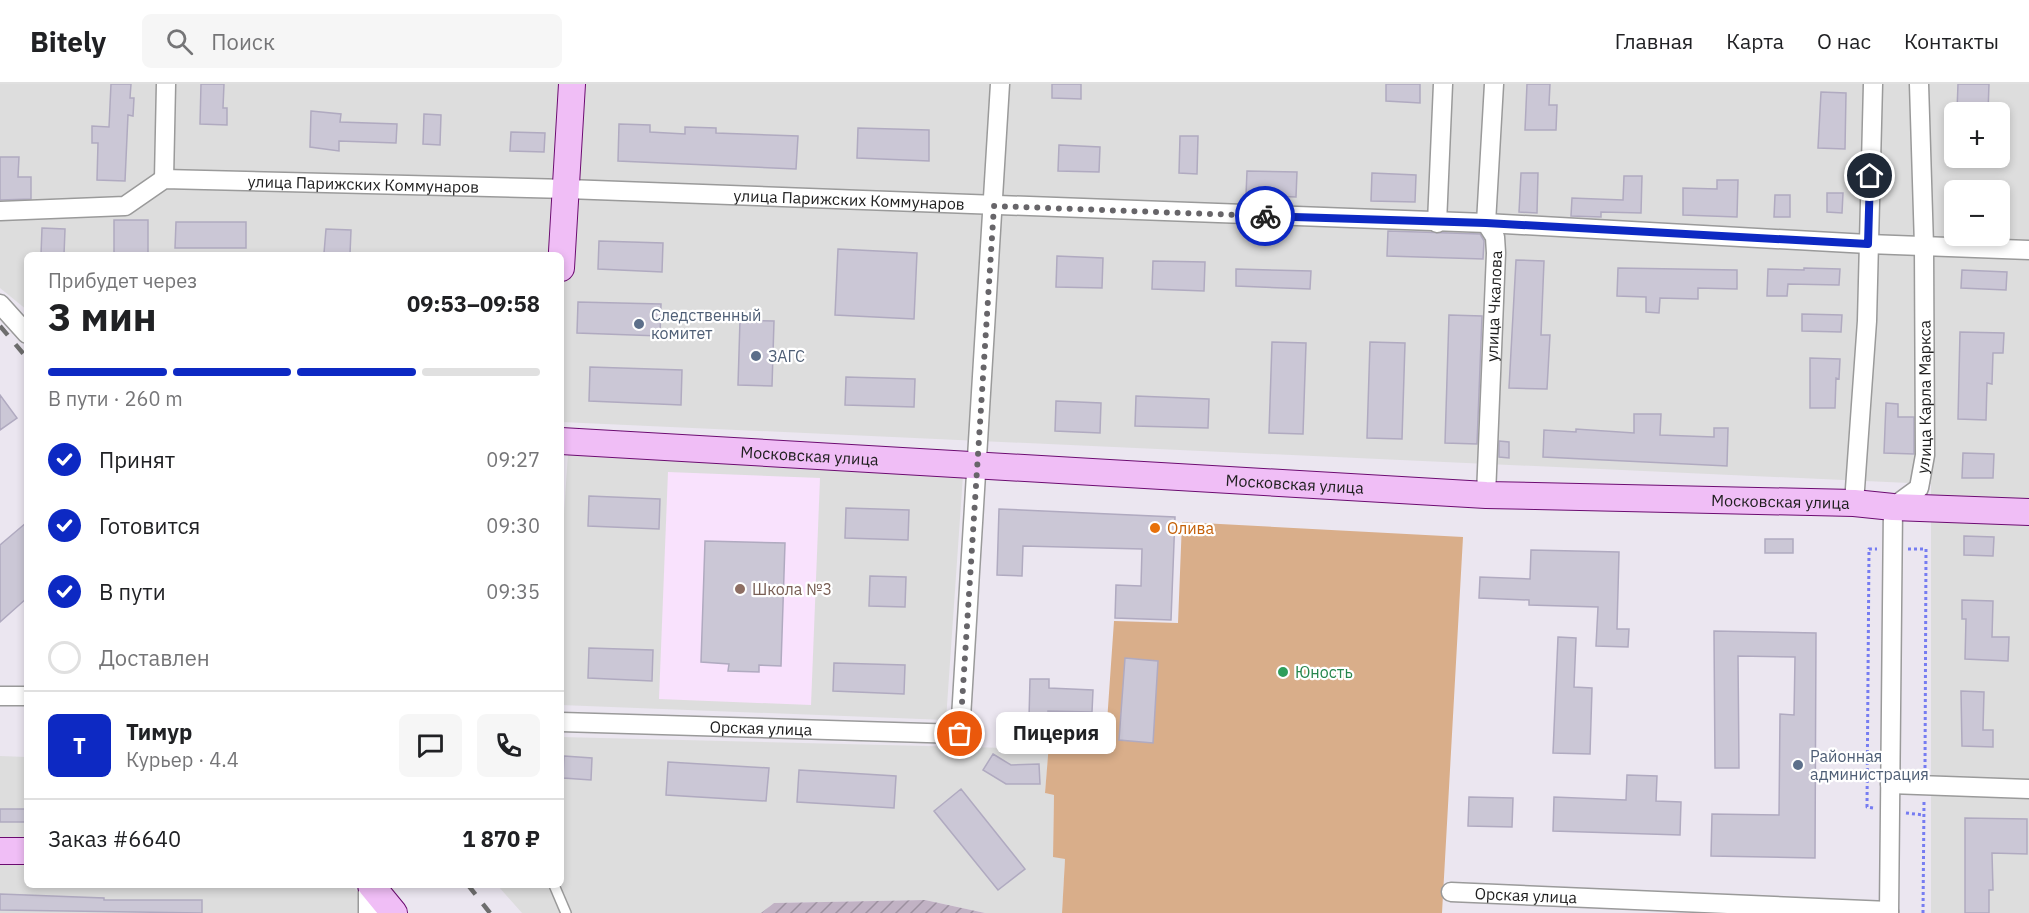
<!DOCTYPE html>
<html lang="ru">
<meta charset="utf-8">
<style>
:root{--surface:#fff;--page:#f6f6f6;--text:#202124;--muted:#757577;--line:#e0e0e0;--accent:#0d29c3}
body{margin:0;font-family:"IBM Plex Sans",sans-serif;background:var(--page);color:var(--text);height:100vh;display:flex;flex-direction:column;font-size:22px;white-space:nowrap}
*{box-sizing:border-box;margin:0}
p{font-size:20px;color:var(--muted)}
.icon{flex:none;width:33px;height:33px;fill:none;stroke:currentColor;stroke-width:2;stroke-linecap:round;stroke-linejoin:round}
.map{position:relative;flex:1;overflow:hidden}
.sheet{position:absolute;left:24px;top:168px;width:540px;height:636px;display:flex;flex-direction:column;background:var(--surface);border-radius:9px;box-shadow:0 3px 9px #0003}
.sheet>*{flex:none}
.buttons{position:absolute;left:1944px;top:18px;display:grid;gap:12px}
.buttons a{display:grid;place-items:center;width:66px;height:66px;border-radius:9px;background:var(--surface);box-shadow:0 3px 9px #0003;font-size:30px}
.pin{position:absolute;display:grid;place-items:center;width:51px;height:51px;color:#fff;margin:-26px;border:3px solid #fff;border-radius:50%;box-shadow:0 2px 6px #0007}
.courier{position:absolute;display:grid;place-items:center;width:60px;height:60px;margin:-30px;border:4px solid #0d29c3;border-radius:50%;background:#fff;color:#222;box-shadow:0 2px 8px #0007}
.bubble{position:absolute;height:42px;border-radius:9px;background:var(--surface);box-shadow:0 3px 9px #0003;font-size:20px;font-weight:700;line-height:42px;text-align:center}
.summary em{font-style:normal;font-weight:700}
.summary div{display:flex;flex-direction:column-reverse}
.summary{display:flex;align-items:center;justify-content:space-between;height:102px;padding:0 24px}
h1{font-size:39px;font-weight:700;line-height:45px}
.bar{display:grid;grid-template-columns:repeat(4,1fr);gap:9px 6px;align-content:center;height:72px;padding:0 24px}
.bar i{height:8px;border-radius:4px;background:var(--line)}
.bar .current{background:var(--accent)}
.bar p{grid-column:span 4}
.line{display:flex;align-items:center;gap:15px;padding:0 24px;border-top:2px solid var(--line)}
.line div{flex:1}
.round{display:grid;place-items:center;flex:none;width:63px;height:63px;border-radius:9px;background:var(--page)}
ol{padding:0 24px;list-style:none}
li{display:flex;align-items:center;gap:18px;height:66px}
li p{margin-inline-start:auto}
li .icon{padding:6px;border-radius:50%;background:var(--accent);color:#fff;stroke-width:4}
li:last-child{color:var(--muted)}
li i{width:33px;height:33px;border:3px solid var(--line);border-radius:50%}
header{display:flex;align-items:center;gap:36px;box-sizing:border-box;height:84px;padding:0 30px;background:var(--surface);border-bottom:2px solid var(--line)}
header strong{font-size:28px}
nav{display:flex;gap:33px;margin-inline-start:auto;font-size:21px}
.search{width:420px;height:54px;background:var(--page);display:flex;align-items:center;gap:15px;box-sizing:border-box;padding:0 21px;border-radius:9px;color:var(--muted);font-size:22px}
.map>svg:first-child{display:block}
.residential{fill:#ddd;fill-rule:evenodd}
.education{fill:#f9e2fd}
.construction{fill:url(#construction-furrows)}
.pitch{fill:#d9ae8a}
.building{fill:#cbc7d6;stroke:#b0aac0;stroke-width:1.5}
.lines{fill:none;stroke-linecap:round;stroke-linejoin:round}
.lane-casing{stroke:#9a9a9a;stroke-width:12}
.street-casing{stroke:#9a9a9a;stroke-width:21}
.secondary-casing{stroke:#6c0c71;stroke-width:28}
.path{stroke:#767cf1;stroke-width:3;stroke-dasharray:3 3;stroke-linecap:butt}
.lane{stroke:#fff;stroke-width:9}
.street{stroke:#fff;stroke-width:18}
.secondary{stroke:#f0bef6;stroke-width:26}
.rail{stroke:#6e6e6e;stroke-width:4.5;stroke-dasharray:12 12;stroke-linecap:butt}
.done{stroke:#676569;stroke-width:6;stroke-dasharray:0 10.8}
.route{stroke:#0d29c3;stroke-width:8}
.service-dot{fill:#5c6f8a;stroke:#fff;stroke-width:2}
.food-dot{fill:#e8710a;stroke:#fff;stroke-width:2}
.education-dot{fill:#8d6e63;stroke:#fff;stroke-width:2}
.leisure-dot{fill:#2e9e5b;stroke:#fff;stroke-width:2}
.labels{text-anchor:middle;stroke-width:4.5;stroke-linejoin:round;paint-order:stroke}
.street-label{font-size:16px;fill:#202020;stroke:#fff}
.service-label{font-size:16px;fill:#4e5e75;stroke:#fff;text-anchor:start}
.food-label{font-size:16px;fill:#c56008;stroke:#fff;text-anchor:start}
.education-label{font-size:16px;fill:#785e54;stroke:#fff;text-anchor:start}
.leisure-label{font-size:16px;fill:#27864d;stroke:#fff;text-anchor:start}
</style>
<header>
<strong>Bitely</strong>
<div class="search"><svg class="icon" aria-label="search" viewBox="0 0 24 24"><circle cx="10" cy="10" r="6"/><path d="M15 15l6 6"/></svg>Поиск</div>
<nav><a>Главная</a><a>Карта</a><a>О нас</a><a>Контакты</a></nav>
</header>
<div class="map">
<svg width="2029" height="829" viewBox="0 0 2029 829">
<defs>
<pattern id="construction-furrows" width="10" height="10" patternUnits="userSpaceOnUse" patternTransform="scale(1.5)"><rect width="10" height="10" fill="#c1b2c4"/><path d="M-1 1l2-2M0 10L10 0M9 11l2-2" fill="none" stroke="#9c909f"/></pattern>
</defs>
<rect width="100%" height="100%" fill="#ebe6f0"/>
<path class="residential" d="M0,0H2029V829H1931V400L561,338V171H27V226L0,204ZM1954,28H2000V74H1954ZM1954,106H2000V152H1954Z
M568,369L963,391L946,636L561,621V475Z
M561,653L1049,665L1045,709L1054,711L1053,772L1065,775L1062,829H985L925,816L774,819L761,829H522L497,801H561Z
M0,672L27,673V801H352L375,829H0Z"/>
<path class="education" d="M668,388L820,394L811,621L659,615Z"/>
<path class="construction" d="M925,816L985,829H761L774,819Z"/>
<path class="pitch" d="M1182,438L1463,453L1442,829H1062L1065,775L1053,773L1054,711L1045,709L1051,635L1107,638L1114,537L1178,539Z"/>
<path class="building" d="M111,0H131L130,14H134L133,32L128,31L125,97L97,96L98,59H92V42L109,43Z
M201,0H224L223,24H227V41L200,40Z
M1052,0H1081V15L1052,14Z
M1386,0H1420V19L1386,17Z
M1527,0H1550L1549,21H1557L1556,46H1525Z
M1958,0H1989L1988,28L1957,27Z
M1821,8L1846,9L1845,65L1818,64Z
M311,27L341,30L340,38L397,40L396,59L339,57V67L310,63Z
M424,30L441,31L440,61L423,60Z
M619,40L650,41V48L685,50V43L716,44V49L798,52L796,85L618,77Z
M858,44L929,46V77L857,74Z
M511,48L545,49L544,68L510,67Z
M1180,52H1198L1197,90L1179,89Z
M1059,61L1100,63L1099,88L1058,87Z
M0,73H19L18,93H31V115L0,116Z
M1247,87L1297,88L1296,113L1246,111Z
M1372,89L1416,91L1415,118L1371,117Z
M1521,89H1538L1537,129L1519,128Z
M1624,92H1642L1641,129L1601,128V133L1571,132L1572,114L1623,116Z
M1717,96H1738L1737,133L1683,131V104L1717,105Z
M1827,109H1843L1842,129L1827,128Z
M1775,111H1790V133H1774Z
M114,136H148V171H114Z
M176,138H246V164H175Z
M42,144L65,145L64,171H41Z
M326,145L351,146L350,170L324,169Z
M1388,147L1480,150L1484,157L1483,175L1387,172Z
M599,157L663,159L662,188L598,185Z
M838,165L917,169L914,235L835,231Z
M1057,172L1103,174L1102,204L1056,203Z
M1516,176L1544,177L1541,251H1550L1547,305L1509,304Z
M1153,177L1205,178L1204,207L1152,205Z
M1618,184L1737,186V205L1698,204V215L1660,214L1659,229L1646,228V213L1617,212Z
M1804,184L1840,185L1839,201L1788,200L1787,212H1767L1768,185L1804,186Z
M1236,185L1311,187L1310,205L1236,202Z
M1962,186L2007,188L2006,206L1961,204Z
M578,218L661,220L660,252L577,249Z
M1802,230L1842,231L1841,248L1802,247Z
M1449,231L1482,232L1477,360L1445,359Z
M740,236L774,237L772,302L738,301Z
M1960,248L2004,249L2003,269H1993L1992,300L1987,299L1986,336L1958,335Z
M1272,258L1306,259L1303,350L1269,349Z
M1370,258L1405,259L1402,355L1367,354Z
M1810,274L1840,275L1839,295L1836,294L1835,324H1810Z
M590,283L682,286L681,321L589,317Z
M846,293L915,295L914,323L845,321Z
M0,311L17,334L0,346Z
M1136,312L1209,315L1208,344L1135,342Z
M1056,317L1101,319L1100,349L1055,347Z
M1886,319L1898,320V333H1914V370L1884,369Z
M1634,330H1661L1660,351L1714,353V344H1728L1727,382L1543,373L1544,346L1576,348V345L1634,349Z
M1499,357L1509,358V374L1499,373Z
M1963,369L1994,370L1993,394H1962Z
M589,412L660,415L659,445L588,442Z
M846,424L909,426L908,456L845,454Z
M999,425L1175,433L1171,536L1115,534L1116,501L1141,502L1142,465L1023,462L1022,492L997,491Z
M27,438V514L0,538V461Z
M1964,452L1994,453L1993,472L1964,471Z
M1765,455H1793V469H1765Z
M705,457L785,459L781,582L759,581V588L728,587L729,580L701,578Z
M1531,466L1619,468L1617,545H1629L1628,563L1596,562L1598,523L1529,521V516L1479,514L1480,493L1530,495Z
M870,492L906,493L905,523L869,522Z
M1962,516L1993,517L1992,553H2009L2008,577L1965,575L1966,535H1962Z
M1714,547L1816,549L1815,774L1711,772L1712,730L1779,731L1780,630L1794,631L1795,573L1738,572L1739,684H1715Z
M1558,553L1576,554L1574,603L1592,604L1590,670L1553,669Z
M589,564L653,566L652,597L588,594Z
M1125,574L1158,577L1153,659L1119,656Z
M834,579L905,581L904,610L833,607Z
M1030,595H1049V604L1093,606L1092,628L1048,627V634H1029Z
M1961,607L1984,608L1983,646H1993V663L1962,662Z
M993,670L1011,681L1039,680L1040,700H1006L983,686Z
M564,672L592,674L591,696L563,694Z
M668,678L769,684L766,717L666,711Z
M799,686L896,692L894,724L797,718Z
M1627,691L1657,692L1656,717L1681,718L1680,751L1553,747L1554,713L1626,716Z
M961,705L1025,785L998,806L934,727Z
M1469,713L1513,714L1512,743L1468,742Z
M0,725H27V738H0Z
M1965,734L2027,735V770L1992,769L1993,806H1989V829H1965Z
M0,810L104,814V816H202V829L0,826Z"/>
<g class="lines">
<defs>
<path id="lane" d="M554,801L566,829"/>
<g id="street">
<path d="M164,95L166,0"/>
<path id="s1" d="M0,127L125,122L164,95L567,105L1486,139L1868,160L2029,166"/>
<path d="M1437,139L1443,0"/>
<path d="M0,220L27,250"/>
<path id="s2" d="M1486,411L1496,169L1495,153L1486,139L1494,0"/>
<path d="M1854,419L1867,237L1873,0"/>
<path d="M0,612H27"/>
<path id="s3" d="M561,638L960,650L1000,0"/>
<path d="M1890,700L2029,705"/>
<path d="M368,801V829"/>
<path id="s4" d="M1451,808L1889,827"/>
<path id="s5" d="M1889,829L1893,423L1919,404L1925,371L1924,162L1919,0"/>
</g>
<g id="secondary">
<path d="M561,184L572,0"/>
<path id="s6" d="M561,357L1486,411L1854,419L1893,423L2029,428"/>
<path d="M0,767H27"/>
<path d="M371,801L394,829"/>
</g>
</defs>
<use href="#lane" class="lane-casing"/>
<use href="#street" class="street-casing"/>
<use href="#secondary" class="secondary-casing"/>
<path class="path" d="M1908,465H1926L1925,686
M1873,724L1867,723L1869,465H1877
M1906,729L1924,731
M1923,829L1924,717"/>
<use href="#lane" class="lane"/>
<use href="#street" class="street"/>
<use href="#secondary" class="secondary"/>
<path class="rail" d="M0,242L27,274
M468,801L490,829"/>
</g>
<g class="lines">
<path class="done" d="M960,650L994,122L1265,132"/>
<path class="route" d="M1265,132L1486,139L1868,160L1870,92"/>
</g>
<g class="service-dot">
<circle cx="639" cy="240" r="6"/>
<circle cx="756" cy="272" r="6"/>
<circle cx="1798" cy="681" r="6"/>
</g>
<circle class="food-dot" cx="1155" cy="444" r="6"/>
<circle class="education-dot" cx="740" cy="505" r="6"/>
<circle class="leisure-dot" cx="1283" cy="588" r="6"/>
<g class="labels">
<g class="street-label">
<text dy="6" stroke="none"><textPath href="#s1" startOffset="372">улица Парижских Коммунаров</textPath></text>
<text dy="6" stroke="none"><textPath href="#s1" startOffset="858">улица Парижских Коммунаров</textPath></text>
<text dy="6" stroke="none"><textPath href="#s2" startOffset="189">улица Чкалова</textPath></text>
<text dy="6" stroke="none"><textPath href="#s5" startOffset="530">улица Карла Маркса</textPath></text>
<text dy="6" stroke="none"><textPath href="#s6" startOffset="249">Московская улица</textPath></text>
<text dy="6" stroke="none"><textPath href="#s6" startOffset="735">Московская улица</textPath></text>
<text dy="6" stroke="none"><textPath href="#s6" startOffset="1221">Московская улица</textPath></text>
<text dy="6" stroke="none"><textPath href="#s3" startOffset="200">Орская улица</textPath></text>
<text dy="6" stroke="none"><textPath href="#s4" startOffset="75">Орская улица</textPath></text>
</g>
<g class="service-label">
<text x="651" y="237">Следственный<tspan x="651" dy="18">комитет</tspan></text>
<text x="768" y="278">ЗАГС</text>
<text x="1810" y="678">Районная<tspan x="1810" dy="18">администрация</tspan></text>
</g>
<g class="food-label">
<text x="1167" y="450">Олива</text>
</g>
<g class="education-label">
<text x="752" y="511">Школа №3</text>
</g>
<g class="leisure-label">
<text x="1295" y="594">Юность</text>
</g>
</g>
</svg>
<div class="buttons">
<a>+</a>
<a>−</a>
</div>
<div class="pin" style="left:960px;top:650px;background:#ea580c"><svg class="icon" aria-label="bag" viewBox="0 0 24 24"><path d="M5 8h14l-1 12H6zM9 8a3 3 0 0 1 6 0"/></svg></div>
<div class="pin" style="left:1870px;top:92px;background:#1f2937"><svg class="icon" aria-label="home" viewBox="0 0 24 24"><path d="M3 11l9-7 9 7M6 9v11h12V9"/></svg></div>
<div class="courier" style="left:1265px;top:132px"><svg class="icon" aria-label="bike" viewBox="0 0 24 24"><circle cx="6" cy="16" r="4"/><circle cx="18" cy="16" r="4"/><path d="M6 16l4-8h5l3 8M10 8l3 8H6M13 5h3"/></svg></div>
<div class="bubble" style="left:996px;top:628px;width:120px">Пицерия</div>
<section class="sheet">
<div class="summary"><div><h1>3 мин</h1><p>Прибудет через</p></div><em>09:53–09:58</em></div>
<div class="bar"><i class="current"></i><i class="current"></i><i class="current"></i><i></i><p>В пути · 260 m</p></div>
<ol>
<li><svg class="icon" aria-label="check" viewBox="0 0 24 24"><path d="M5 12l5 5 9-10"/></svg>Принят<p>09:27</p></li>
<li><svg class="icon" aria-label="check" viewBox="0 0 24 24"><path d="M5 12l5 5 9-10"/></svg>Готовится<p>09:30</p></li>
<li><svg class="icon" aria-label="check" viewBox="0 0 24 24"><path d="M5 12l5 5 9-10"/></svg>В пути<p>09:35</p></li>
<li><i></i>Доставлен</li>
</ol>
<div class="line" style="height:108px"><b class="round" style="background:var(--accent);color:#fff">Т</b><div><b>Тимур</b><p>Курьер · 4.4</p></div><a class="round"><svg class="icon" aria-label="chat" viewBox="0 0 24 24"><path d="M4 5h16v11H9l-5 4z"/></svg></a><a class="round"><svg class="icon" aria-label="phone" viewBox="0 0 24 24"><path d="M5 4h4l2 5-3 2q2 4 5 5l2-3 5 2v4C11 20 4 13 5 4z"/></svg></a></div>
<div class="line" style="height:78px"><div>Заказ #6640</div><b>1 870 ₽</b></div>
</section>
</div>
